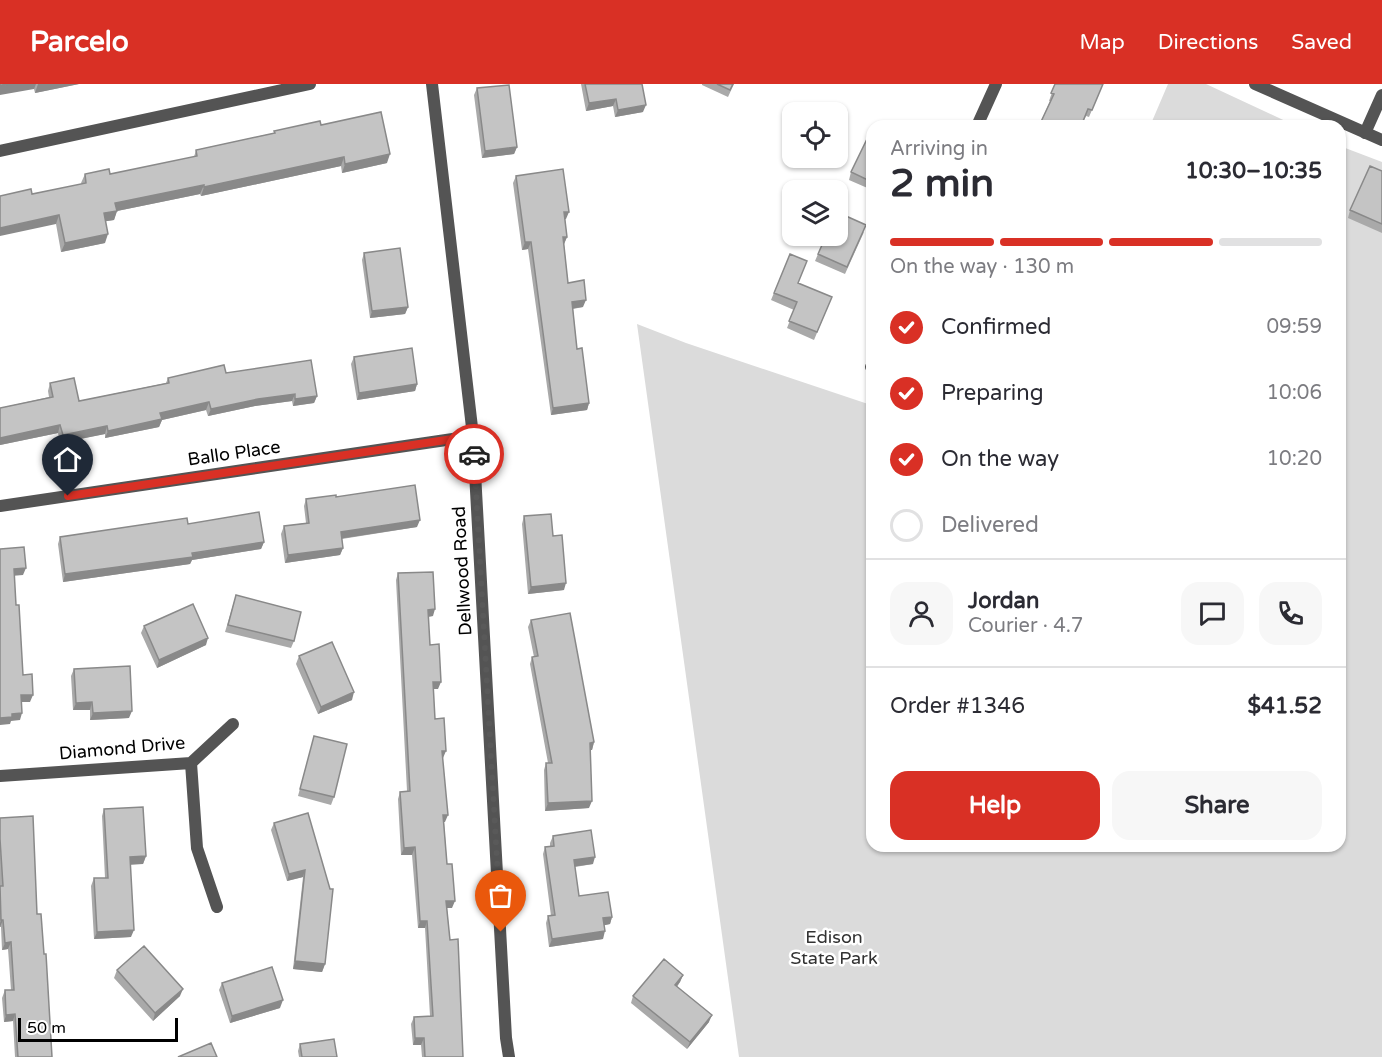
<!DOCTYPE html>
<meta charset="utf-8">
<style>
:root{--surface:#fff;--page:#f7f7f7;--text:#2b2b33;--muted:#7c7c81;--line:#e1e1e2;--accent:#d93025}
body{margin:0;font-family:"Varela Round",sans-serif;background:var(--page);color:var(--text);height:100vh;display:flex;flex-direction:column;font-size:22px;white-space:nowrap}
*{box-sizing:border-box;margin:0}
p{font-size:20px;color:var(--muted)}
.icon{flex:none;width:33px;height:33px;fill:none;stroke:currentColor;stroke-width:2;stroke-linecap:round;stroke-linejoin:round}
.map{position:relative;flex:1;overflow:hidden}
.drawer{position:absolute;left:866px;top:36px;width:480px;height:732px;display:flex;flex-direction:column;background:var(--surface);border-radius:18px;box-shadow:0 2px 4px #0004}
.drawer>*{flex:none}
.tools{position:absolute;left:782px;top:18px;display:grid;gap:12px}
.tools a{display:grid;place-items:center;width:66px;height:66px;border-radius:12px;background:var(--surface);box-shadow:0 2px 4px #0004;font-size:30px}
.scale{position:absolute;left:18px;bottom:15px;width:160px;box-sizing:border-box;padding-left:6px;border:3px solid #000;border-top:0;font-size:16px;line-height:21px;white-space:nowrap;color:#000;-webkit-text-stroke:4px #fff;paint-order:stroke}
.pin{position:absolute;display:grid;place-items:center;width:51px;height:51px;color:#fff;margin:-62px -26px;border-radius:50% 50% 50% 0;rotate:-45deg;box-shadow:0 0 6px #0007}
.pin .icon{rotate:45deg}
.courier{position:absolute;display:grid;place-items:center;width:60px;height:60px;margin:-30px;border:4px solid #d93025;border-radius:50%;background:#fff;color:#222;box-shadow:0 2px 8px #0007}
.summary em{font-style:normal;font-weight:700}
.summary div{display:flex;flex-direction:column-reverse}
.summary{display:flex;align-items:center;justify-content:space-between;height:102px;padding:0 24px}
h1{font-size:39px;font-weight:700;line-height:45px}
.bar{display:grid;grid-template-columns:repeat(4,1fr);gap:9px 6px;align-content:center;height:72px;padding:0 24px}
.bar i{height:8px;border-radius:4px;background:var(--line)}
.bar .active{background:var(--accent)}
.bar p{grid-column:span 4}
.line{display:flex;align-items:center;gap:15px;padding:0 24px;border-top:2px solid var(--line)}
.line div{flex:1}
.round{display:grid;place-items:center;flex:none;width:63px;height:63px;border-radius:18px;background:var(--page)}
ol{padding:0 24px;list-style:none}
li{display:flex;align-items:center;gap:18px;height:66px}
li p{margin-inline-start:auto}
li .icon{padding:6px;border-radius:50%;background:var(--accent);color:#fff;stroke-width:4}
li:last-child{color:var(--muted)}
li i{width:33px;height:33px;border:3px solid var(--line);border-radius:50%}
.button{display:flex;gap:12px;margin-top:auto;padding:12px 24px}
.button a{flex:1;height:69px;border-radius:18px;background:var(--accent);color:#fff;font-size:24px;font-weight:700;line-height:69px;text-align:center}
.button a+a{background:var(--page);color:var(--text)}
header{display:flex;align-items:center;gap:36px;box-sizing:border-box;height:84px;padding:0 30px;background:var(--accent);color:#fff}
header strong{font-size:28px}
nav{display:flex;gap:33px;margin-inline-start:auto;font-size:21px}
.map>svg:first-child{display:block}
.green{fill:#dbdbdb}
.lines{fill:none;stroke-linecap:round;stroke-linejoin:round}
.minor{stroke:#545454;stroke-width:12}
.wall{fill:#a9a9a9}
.shaded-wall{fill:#898989}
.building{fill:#c4c4c4;stroke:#898989;stroke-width:1.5}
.done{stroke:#595959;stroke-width:6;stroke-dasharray:0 10.8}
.route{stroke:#d93025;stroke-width:8}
.labels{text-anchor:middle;stroke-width:5;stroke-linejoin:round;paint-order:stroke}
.street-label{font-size:18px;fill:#000;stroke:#fff}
.park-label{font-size:18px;fill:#323232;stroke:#fff}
</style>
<header>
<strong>Parcelo</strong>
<nav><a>Map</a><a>Directions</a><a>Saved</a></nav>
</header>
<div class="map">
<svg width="1382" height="973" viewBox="0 0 1382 973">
<rect width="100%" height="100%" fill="#fff"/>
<path class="green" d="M1168,0H1206L1296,42H1150Z
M1340,62L1382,78V973H739L637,240L686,259L871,321L872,762H1340Z"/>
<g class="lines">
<path class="minor" d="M432,0L473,352L506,954L509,973
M1255,0L1382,56
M977,42L996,0
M1365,49L1382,11
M0,67L310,0
M871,283L872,282
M0,422L473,352
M191,679L197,764L217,823
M0,692L191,679L233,640"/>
</g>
<path class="wall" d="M0,0H79L35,9L34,5Z
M581,0H642L643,28L615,33L613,22L586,27Z
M702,0H734L728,13L702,1Z
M1055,0H1103L1089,33L1086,32L1081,42H1039L1050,17H1049Z
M477,4L517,63L514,70L482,74L474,11Z
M321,41L387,79L342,89L341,82L201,112L200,110L117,127L114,136L106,137L105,159L61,168L56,140L32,110L82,100L81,99L85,90H110L194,73L196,66L274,49V47Z
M872,55V106L849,96L851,88Z
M1382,87V149L1348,134L1350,126Z
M516,92L566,135H565L567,153L564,160L568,199L583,223L573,225L577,265L589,319L587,326L551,331L528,165L522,166L513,99Z
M864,148L845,190L815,177L818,170Z
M364,169L408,223L405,230L370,234L362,176Z
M790,170L798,199L829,220L814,256L787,244L794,226L771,216Z
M354,273L417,300L415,307L357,316L351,280Z
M226,289L317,312L314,319L293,322L292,317L255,322L208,332L206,326L162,336L159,343L105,354V350L60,359L58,349L0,361V324L49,313L48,307L50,299L79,317L166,299L168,294Z
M336,413L417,443L342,455L343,464L340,471L285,479L281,450L284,442L306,439L304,422L306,415Z
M524,432L553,452L564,506L528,510L522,440Z
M188,440L264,458L261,465L192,476L190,480L63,498L58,460L60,453Z
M398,489L433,532L428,533L430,561L438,605H433L435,635L443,674H442L445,738H444L447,780L452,824H447L450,856L463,973H422L421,961H413L411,940L414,933L430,932L425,844H418L412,771H401L398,715L400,708L407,707L396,496Z
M236,511L294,557L291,564L225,548Z
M531,536L594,658L592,666H590L589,724L545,727L544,686L546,679H548L530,580L532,573H534L528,543Z
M144,542L206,561L157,584L141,549Z
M299,572L352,616L318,630L296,580Z
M74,585L129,634L90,636V626H73L71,592Z
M314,652L334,713L331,721L298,712Z
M104,725L146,772L143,780H131V853L94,855L91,802L94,794H105L102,732Z
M0,734L37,830L44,870L52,973H15L13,937L4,938L2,914L5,906H11L8,865L2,866L1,843H0Z
M274,739L330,805L325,880L322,888L293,885L303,793L287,797L271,746Z
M553,752L593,780L575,783L579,812L612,833L610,840L604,841L603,855L549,863L546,839L548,832H551L543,770L545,763L550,762V759Z
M117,886L180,912L153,937L114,894Z
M683,891L680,898L677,903L709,938L687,965L631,919L633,912Z
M222,899L280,924L230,939L219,906Z
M300,960L337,973H299L298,967Z"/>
<path class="shaded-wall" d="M12,0H36L34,5L0,11V2Z
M38,0H79L35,9Z
M616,15L613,22L586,27L589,19Z
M646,21L643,28L615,33L618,26Z
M517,63L514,70L482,74L485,67Z
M390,70L387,79L342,89L345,80Z
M344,73L341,82L201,112L204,103Z
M204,101L200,110L117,127L114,136L101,138L104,129L115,119Z
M564,128H569L566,135L561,136Z
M59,131L56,140L0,152V144Z
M108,150L105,159L61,168L65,159Z
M563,153H567L564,160L560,161Z
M525,158H531L528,165L522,166Z
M586,216L583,223L569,225L572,218Z
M408,223L405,230L370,234L372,227Z
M417,300L415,307L357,316L359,309Z
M295,310L292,317L255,322L208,332L211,325L258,315Z
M317,312L314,319L293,322L295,315Z
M209,318L206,326L162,336L159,343L105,354L108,347L160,329Z
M589,319L587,326L551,331L553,324Z
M60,341L58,349L0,361V354Z
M107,342L105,350L60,359L63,351Z
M420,436L417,443L338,455L341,448Z
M264,458L261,465L192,476L190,480L63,498L65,490Z
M343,464L340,471L285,479L288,471Z
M26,484L23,491L11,492L14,485Z
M566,499L564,506L528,510L531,503Z
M435,525L433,532L425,533L428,526Z
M208,554L206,561L157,584L159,576Z
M433,598H441L438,605H430Z
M354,608L352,616L318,630L321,623Z
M21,611H33L30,618H19Z
M92,618L90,626H73L76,619Z
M132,627L129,634L90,636L93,629Z
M22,629L20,636L11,637L10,640L0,641V634L12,630Z
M594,658L592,666H587L590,659Z
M442,667H446L443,674H439Z
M592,717L589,724L545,727L548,719Z
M443,731H448L445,738H441Z
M415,763L412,771H401L404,764Z
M146,772L143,780L128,781L130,773Z
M595,773L593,780L571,783L574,776Z
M305,786L303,793L287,797L289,790Z
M446,817H455L452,824H444Z
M612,833L610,840L601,842L603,834Z
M1,836H3L0,843V839Z
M420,837H427L425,844H418Z
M134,846L131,853L94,855L97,848Z
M605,847L603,855L549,863L552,855Z
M11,858L8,865L2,866L5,859Z
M295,877L325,880L322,888L293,885Z
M683,891L680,898L672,908L675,901Z
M183,905L180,912L153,937L155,929Z
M283,916L280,924L230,939L232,932Z
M15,930L13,937L4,938L6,931Z
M712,931L709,938L687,965L690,958Z
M415,954H424L421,961H413Z"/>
<path class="building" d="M0,0H12L0,2Z
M585,0H642L646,21L618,26L616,15L589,19Z
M717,0H733L730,6Z
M1055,0H1103L1092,26L1088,25L1081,42H1039L1054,10L1051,9Z
M509,1L517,63L485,67L477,4Z
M381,28L390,70L345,80L344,73L204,103V101L115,119L117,127L104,129L108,150L65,159L59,131L0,144V112L31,105L32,110L86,99L85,90L109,85L110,90L197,72L196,66L275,49L274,47L320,37L321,41Z
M868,53L872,55V98L851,88Z
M1370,82L1382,87V140L1350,126Z
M563,85L569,128H564L567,153H563L568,199L584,196L586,216L572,218L577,265L582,264L589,319L553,324L531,158H525L516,92Z
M837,128L866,141L847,183L818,170L826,152H837Z
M400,164L408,223L372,227L364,169Z
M790,170L807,177L798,199L832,213L817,248L789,237L797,218L774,209Z
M412,264L417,300L359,309L354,273Z
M311,276L317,312L295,315V310L258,315L211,325L209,318L160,329L162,335L108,347L107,342L63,351L60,341L0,354V324L53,313L50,299L74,294L79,317L169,299L168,294L224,281L226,289Z
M415,401L420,436L341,448L343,464L288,471L284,442L309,439L306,415L336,411V413Z
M259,428L264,458L192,469L193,473L65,490L60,453L187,434L188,440Z
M551,430L553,452L562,451L566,499L531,503L524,432Z
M24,463L26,484L14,485L16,521H19L23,591L32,590L33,611H21L22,629L12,630V633L0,634V465Z
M433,488L435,525L428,526L430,561L439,560L441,598H433L435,635L444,634L446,667H442L448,731H443L447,780H452L455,817H446L450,856L458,855L463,973H425L424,954H415L414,933L433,932L427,837H420L415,763L404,764L400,708L410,707L398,489Z
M236,511L301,528L294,557L228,541Z
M193,520L208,554L159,576L144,542Z
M570,529L594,658L590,659L592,717L548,719L546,679H552L532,573L538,572L531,536Z
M332,558L354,608L321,623L299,572Z
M130,582L132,627L93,629L92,618L76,619L74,585Z
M314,652L347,660L334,713L300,705Z
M143,723L146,772L130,773L134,846L97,848L94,794H108L104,725Z
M308,729L330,805H333L325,880L295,877L305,786L289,790L274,739Z
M33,732L37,830H41L44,870H46L52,973H18L15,930L6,931L5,906H14L11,858L5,859L3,836H1L0,802H3L0,755V734Z
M591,746L595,773L574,776L579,812L608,808L612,833L603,834L605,847L552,855L548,832L555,831L545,763L554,762L553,752Z
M144,862L183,905L155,929L117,886Z
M664,875L683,891L675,901L712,931L690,958L633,912Z
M272,883L283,916L232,932L222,899Z
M334,955L337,973H302L300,960Z
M211,959L217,973H178Z"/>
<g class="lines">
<path class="done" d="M474,370L501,848"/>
<path class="route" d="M68,412L473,352L474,370"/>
</g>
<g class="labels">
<g class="street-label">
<text transform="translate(234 369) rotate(-8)" y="6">Ballo Place</text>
<text transform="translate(462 487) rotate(-93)" y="6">Dellwood Road</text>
<text transform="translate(122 664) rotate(-5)" y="6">Diamond Drive</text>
</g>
<g class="park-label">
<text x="834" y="859">Edison<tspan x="834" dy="21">State Park</tspan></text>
</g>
</g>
</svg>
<div class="tools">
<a><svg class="icon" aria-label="locate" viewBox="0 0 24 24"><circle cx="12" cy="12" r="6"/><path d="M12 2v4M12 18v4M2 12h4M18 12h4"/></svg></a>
<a><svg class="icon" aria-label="layers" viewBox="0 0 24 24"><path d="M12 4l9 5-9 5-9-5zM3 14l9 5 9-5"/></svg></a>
</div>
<div class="scale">50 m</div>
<div class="pin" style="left:501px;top:848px;background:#ea580c"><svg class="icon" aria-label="bag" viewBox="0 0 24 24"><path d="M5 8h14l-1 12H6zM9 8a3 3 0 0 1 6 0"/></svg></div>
<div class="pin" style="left:68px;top:412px;background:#1f2937"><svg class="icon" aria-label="home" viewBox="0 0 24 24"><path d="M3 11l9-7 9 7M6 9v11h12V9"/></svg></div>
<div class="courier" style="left:474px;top:370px"><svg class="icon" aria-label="car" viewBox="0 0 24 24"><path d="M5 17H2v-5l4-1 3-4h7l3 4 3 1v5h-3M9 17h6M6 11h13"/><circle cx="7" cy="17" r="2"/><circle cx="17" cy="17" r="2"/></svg></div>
<section class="drawer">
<div class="summary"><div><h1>2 min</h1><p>Arriving in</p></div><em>10:30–10:35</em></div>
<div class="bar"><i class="active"></i><i class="active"></i><i class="active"></i><i></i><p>On the way · 130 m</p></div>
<ol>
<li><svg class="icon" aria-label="check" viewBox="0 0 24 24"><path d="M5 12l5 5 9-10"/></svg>Confirmed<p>09:59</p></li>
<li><svg class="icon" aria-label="check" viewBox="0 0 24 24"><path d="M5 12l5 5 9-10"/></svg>Preparing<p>10:06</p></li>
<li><svg class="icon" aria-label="check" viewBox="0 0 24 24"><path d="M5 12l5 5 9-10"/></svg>On the way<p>10:20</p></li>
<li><i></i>Delivered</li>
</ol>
<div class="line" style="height:108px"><a class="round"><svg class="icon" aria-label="person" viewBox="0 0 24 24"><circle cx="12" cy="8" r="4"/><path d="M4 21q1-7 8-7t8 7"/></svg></a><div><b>Jordan</b><p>Courier · 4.7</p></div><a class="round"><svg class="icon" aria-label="chat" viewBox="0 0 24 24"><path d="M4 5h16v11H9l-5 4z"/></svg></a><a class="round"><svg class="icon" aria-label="phone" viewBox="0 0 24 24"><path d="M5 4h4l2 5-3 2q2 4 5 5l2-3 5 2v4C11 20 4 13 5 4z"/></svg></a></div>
<div class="line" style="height:78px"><div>Order #1346</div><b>$41.52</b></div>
<div class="button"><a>Help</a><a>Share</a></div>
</section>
</div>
